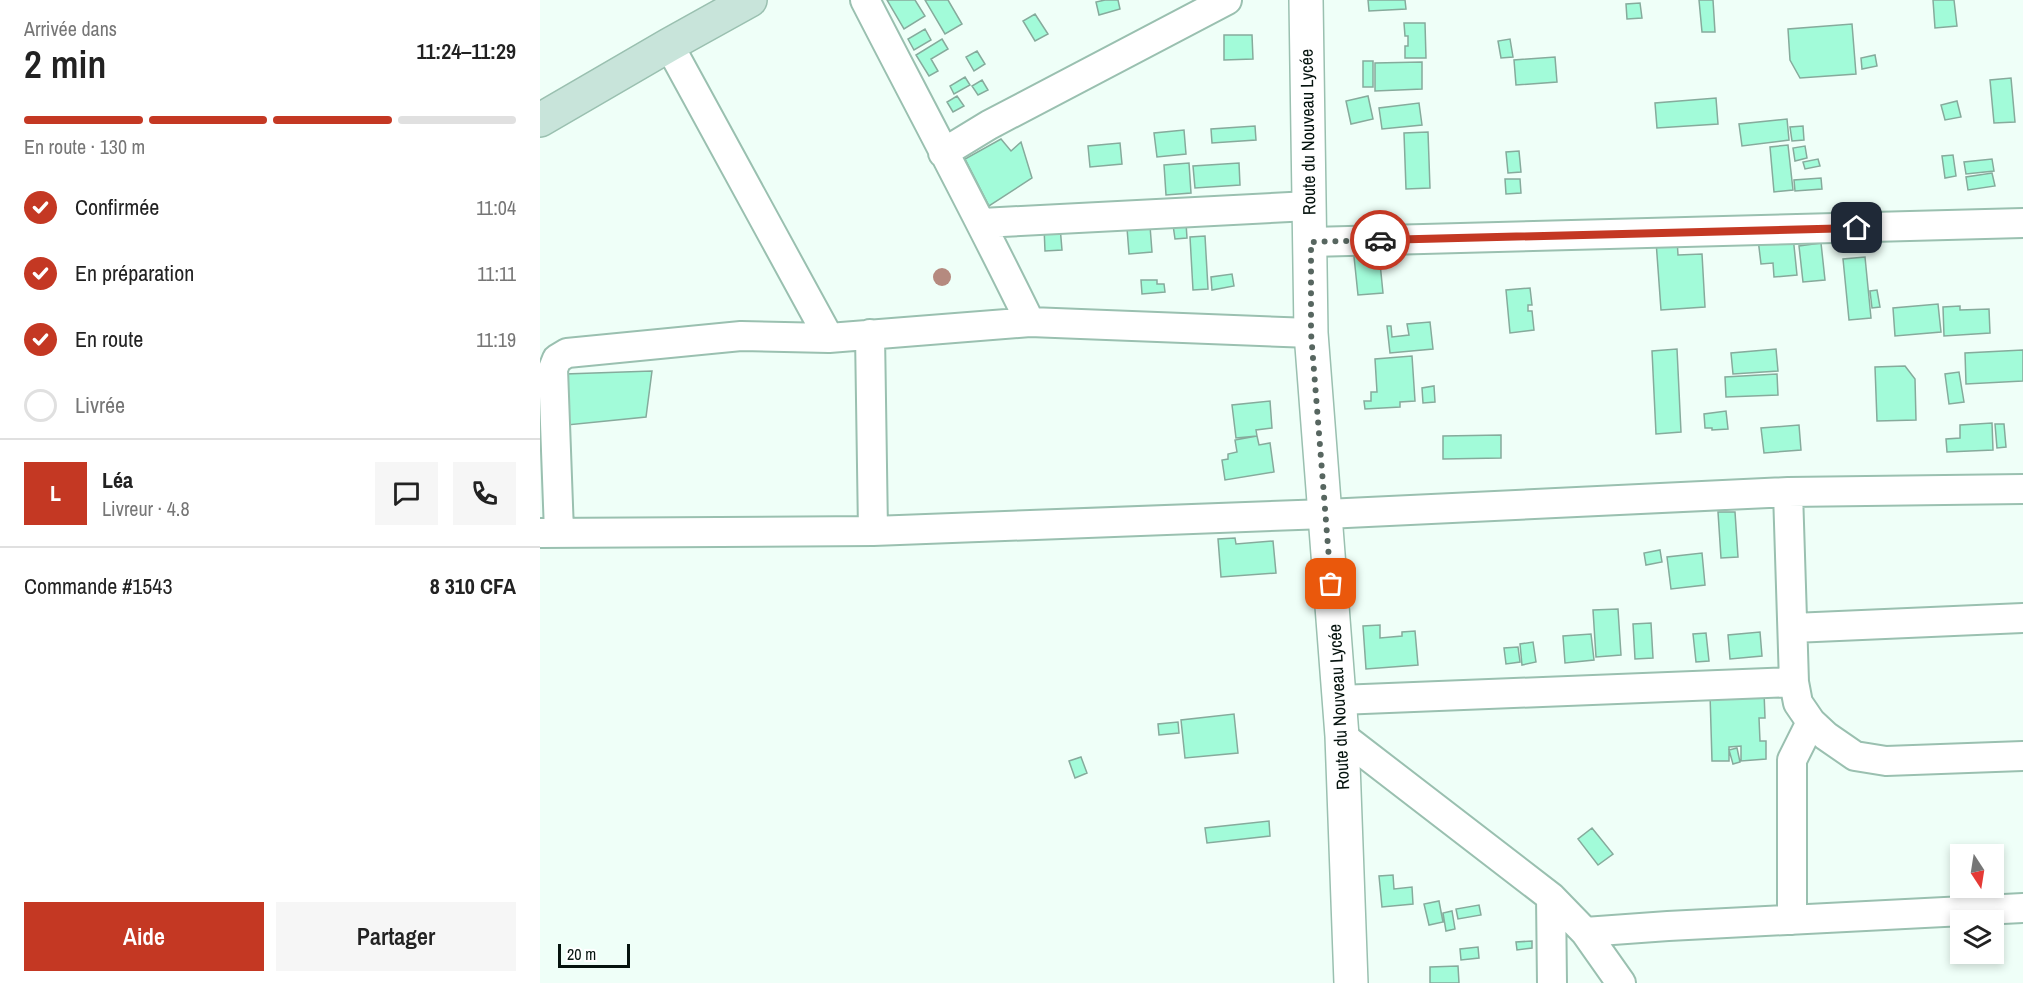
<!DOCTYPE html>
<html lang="fr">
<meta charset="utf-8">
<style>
:root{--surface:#fff;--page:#f6f6f6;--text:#222;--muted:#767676;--line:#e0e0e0;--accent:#c43823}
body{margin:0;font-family:"Archivo Narrow",sans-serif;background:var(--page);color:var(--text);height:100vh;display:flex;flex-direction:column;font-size:22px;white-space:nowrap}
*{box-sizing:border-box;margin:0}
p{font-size:20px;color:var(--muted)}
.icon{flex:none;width:33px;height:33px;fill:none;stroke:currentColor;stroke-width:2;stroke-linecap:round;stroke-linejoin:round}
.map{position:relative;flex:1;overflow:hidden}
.details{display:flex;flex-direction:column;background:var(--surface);width:540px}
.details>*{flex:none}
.needle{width:39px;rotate:168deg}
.tools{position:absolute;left:1410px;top:844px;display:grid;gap:12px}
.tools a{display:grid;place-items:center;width:54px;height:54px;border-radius:0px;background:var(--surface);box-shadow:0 3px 9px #0003;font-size:30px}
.scale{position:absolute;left:18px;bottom:15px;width:72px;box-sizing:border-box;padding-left:6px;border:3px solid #05130e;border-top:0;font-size:16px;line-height:21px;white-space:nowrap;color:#05130e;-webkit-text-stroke:4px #fff;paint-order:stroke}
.pin{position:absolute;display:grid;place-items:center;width:51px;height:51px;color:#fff;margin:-26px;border-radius:12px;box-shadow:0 3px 9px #0006}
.courier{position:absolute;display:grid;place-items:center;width:60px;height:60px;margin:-30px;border:4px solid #c43823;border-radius:50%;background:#fff;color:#222;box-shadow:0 2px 8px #0007}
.summary em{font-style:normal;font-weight:600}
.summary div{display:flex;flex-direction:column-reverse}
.summary{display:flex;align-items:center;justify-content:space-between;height:102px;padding:0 24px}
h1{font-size:39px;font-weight:600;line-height:45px}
.bar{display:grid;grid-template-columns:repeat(4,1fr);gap:9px 6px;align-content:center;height:72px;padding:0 24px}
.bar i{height:8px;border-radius:4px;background:var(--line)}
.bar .selected{background:var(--accent)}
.bar p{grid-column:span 4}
.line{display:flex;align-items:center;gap:15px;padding:0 24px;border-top:2px solid var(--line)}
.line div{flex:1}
.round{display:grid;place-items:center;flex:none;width:63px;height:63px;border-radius:0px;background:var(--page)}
ol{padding:0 24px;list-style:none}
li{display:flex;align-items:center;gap:18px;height:66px}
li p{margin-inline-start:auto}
li .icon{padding:6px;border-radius:50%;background:var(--accent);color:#fff;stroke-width:4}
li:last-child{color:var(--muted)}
li i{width:33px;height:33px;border:3px solid var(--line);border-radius:50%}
.button{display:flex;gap:12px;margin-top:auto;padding:12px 24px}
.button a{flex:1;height:69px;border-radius:0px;background:var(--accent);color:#fff;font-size:24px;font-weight:600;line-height:69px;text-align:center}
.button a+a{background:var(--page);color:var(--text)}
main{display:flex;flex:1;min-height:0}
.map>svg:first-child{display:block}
.building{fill:#a2fbd9;stroke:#86ab9c;stroke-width:1.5}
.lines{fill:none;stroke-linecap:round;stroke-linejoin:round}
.minor-casing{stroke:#9ac0b0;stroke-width:32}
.tertiary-casing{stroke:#9ac0b0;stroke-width:36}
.secondary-casing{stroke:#9ac0b0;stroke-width:36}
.minor{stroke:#fff;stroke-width:28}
.tertiary{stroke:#fff;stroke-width:33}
.secondary{stroke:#c8e4da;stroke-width:33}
.tree{fill:#b58a7f}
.done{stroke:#576660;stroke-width:6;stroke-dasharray:0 10.8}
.route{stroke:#c43823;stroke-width:8}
.labels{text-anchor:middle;stroke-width:5;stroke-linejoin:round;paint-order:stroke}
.street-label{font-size:18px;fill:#05130e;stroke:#fff}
</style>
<main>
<section class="details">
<div class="summary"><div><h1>2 min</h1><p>Arrivée dans</p></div><em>11:24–11:29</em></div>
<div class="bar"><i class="selected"></i><i class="selected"></i><i class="selected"></i><i></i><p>En route · 130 m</p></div>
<ol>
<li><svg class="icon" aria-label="check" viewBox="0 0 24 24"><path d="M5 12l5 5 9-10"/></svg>Confirmée<p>11:04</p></li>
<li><svg class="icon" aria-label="check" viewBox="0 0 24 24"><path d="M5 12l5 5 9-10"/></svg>En préparation<p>11:11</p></li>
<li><svg class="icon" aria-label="check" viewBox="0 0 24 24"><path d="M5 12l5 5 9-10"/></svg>En route<p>11:19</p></li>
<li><i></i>Livrée</li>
</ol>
<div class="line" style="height:108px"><b class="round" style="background:var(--accent);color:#fff">L</b><div><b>Léa</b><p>Livreur · 4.8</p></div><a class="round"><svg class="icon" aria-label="chat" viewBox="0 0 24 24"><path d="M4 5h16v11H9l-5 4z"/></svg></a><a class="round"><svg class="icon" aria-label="phone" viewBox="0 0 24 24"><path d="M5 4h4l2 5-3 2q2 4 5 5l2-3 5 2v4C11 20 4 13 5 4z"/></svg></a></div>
<div class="line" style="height:78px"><div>Commande #1543</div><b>8 310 CFA</b></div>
<div class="button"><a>Aide</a><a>Partager</a></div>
</section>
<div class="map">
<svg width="1483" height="983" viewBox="0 0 1483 983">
<rect width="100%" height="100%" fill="#effff8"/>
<path class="building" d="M347,0H375L385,16L364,29Z
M385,0H408L422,24L405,34Z
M565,0H578L580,9L559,15L556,2Z
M828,0H865L866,9L829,11Z
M1159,0H1173L1175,32H1162Z
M1393,0H1414L1417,26L1395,28Z
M1100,3L1102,18L1087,19L1086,4Z
M495,14L508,34L495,41L483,21Z
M864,23H885L886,58H865V46H868V36H865Z
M1312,24L1316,74L1260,78L1250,60L1248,29Z
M385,29L391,40L374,50L368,39Z
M684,35H712L713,59L684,60Z
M402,39L408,49L391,59L398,71L389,76L376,55Z
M970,39L973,57L961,58L958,41Z
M437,51L445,64L434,71L426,57Z
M1335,55L1337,66L1322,69L1321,58Z
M1015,57L1017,82L976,85L974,60Z
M823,61H833V87H823Z
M882,62V89L835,91V63Z
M425,77L430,85L414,94L410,86Z
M1471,78L1475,122L1454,123L1450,80Z
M442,80L448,90L438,95L432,86Z
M417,96L424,106L413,112L407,102Z
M828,96L833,119L811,124L806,101Z
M1176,98L1178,124L1117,128L1115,103Z
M1417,101L1421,117L1405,120L1401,105Z
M879,103L882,125L842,129L839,108Z
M1247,119L1249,140L1202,146L1199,124Z
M715,126L716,140L672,143L671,129Z
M1263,126L1264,140L1252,141L1250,127Z
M644,130L646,154L617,157L614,133Z
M888,132L890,188L866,189L864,133Z
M461,139L471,151L481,142L492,178L449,206L425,159Z
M580,143L582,164L550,167L548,146Z
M1248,145L1253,190L1234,192L1230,147Z
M1265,146L1267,158L1255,161L1253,148Z
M979,151L981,172L968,173L966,152Z
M1413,155L1416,176L1405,178L1402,156Z
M1278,159L1280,166L1265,169L1263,162Z
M1452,159L1454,171L1426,174L1424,162Z
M649,163L651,193L626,195L624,165Z
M699,163L700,185L655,188L653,166Z
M1452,173L1455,186L1428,190L1426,177Z
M1281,178L1282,189L1255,191L1254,180Z
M965,179H980L981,193L966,194Z
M646,223L647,238L635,239L633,225Z
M520,226L522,250L505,251L504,227Z
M610,226L612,252L589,254L587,228Z
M665,236L668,289L653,290L650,237Z
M1253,236L1257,275L1234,277L1233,263L1221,264L1218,239Z
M1137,239L1138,255L1162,254L1165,307L1121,310L1116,241Z
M1281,243L1285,280L1263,282L1259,246Z
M825,246L827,264L840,263L843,293L818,295L813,247Z
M1325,257L1331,318L1309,320L1303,259Z
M692,274L694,286L672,290L671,277Z
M601,280H617V284H624L625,292L602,294Z
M990,288L992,305H988V311H992L994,330L970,333L966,290Z
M1337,290L1340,307L1332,308L1330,291Z
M1398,304L1401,332L1355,336L1353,308Z
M1420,306V310L1449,309L1450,333L1404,336L1403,307Z
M890,322L893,349L850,353L847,326H851L852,337L869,335L867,324Z
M1137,349L1141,432L1116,434L1112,351Z
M1236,349L1238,371L1193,374L1191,353Z
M1483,350V381L1426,384L1425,353Z
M872,356L875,401L860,402V407L825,409L824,401H831V392H837L835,359Z
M1365,366L1375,379L1376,420L1337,421L1335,367Z
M112,371L106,417L27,425L25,374Z
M1419,372L1424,402L1409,404L1405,374Z
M1237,374L1238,395L1186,397L1185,377Z
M894,386L895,402L883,403L882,388Z
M730,401L732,428L716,430L717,436L696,438L692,405Z
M1186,411L1188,429L1172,430V428H1165L1164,414Z
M1452,423L1453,450L1407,452L1406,439L1420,438V425Z
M1455,424H1464L1466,447L1457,448Z
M1259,425L1261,450L1224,453L1221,428Z
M961,435V458L903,459V436Z
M717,436L719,445L730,443L734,472L685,480L682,460L688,459V454L697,452L695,440Z
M1178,512H1195L1198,557L1181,558Z
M695,538L696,544L733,541L736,573L681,577L678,539Z
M1120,550L1122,562L1106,565L1104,553Z
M1162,553L1165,585L1131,589L1127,557Z
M1078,609L1081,655L1056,657L1053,610Z
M1111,623L1113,658L1095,659L1093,624Z
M840,625V638L862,636V632L875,631L878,665L826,669L823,626Z
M1220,632L1222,656L1190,659L1188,635Z
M1166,633L1169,661L1156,662L1153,634Z
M1051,634L1054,660L1025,663L1023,636Z
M993,642L996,662L982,665L980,644Z
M978,647L980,662L966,664L964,648Z
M1224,692L1225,718H1219L1220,741H1226V759L1201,761V746L1189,747V761H1172L1170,694Z
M694,714L698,753L645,758L641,720Z
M638,722L639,733L619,735L618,724Z
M1197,748L1200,762L1193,764L1189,750Z
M541,757L547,773L535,778L529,761Z
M729,821L730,836L667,843L665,828Z
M1052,828L1073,854L1058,865L1038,839Z
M853,875L854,889L872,887L873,904L842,907L839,876Z
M899,901L903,922L889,925L884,904Z
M939,905L941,915L918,919L916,909Z
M912,911L915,929L906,931L903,913Z
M992,941V948L977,950L976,942Z
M938,947L939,958L921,960L920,949Z
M918,966L919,983H890V967Z"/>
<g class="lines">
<defs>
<path id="minor" d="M325,0C380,107 437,213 490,322
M129,45L289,338
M403,153L449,125L687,0
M442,223L769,206
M771,242L1483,223
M330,334L333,531
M1248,492L1254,682L1258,703L1271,722L1286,736L1315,756L1346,761L1483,756
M19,532L13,369L17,359L27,353L201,336L289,338L490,322L771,333
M0,533L333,531L786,514L1248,492L1483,489
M1253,628L1483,618
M799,700L1254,682
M802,736L1011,897L1045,932L1081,983
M1011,897L1012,983
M1252,920V760L1271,722
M1045,932L1128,926L1483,908"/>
<path id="tertiary" d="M766,0L771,333L802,736L811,983"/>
<path id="secondary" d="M0,120L129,45L210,0"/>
</defs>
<use href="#minor" class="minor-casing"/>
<use href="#tertiary" class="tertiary-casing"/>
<use href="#secondary" class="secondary-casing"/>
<use href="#minor" class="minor"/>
<use href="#tertiary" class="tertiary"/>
<use href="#secondary" class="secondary"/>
</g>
<circle class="tree" cx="402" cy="277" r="9"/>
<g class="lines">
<path class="done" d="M791,584L771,333V242L840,240"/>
<path class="route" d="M840,240L1317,228"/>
</g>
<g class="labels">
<g class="street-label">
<text transform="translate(768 132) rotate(-91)" y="6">Route du Nouveau Lycée</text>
<text transform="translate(799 707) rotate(-93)" y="6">Route du Nouveau Lycée</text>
</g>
</g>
</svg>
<div class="tools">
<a><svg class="needle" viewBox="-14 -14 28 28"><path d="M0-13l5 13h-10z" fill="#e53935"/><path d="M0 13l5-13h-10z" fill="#767676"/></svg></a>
<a><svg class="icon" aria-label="layers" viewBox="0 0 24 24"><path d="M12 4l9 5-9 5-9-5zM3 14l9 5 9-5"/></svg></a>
</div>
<div class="scale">20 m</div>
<div class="pin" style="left:791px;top:584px;background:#ea580c"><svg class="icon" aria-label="bag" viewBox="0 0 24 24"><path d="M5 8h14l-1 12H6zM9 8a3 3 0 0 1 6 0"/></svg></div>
<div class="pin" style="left:1317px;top:228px;background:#1f2937"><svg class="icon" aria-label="home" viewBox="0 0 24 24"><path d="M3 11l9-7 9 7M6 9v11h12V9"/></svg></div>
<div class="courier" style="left:840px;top:240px"><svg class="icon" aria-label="car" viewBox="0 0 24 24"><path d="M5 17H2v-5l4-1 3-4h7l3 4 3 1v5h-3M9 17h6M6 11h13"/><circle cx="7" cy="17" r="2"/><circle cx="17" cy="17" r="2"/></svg></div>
</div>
</main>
